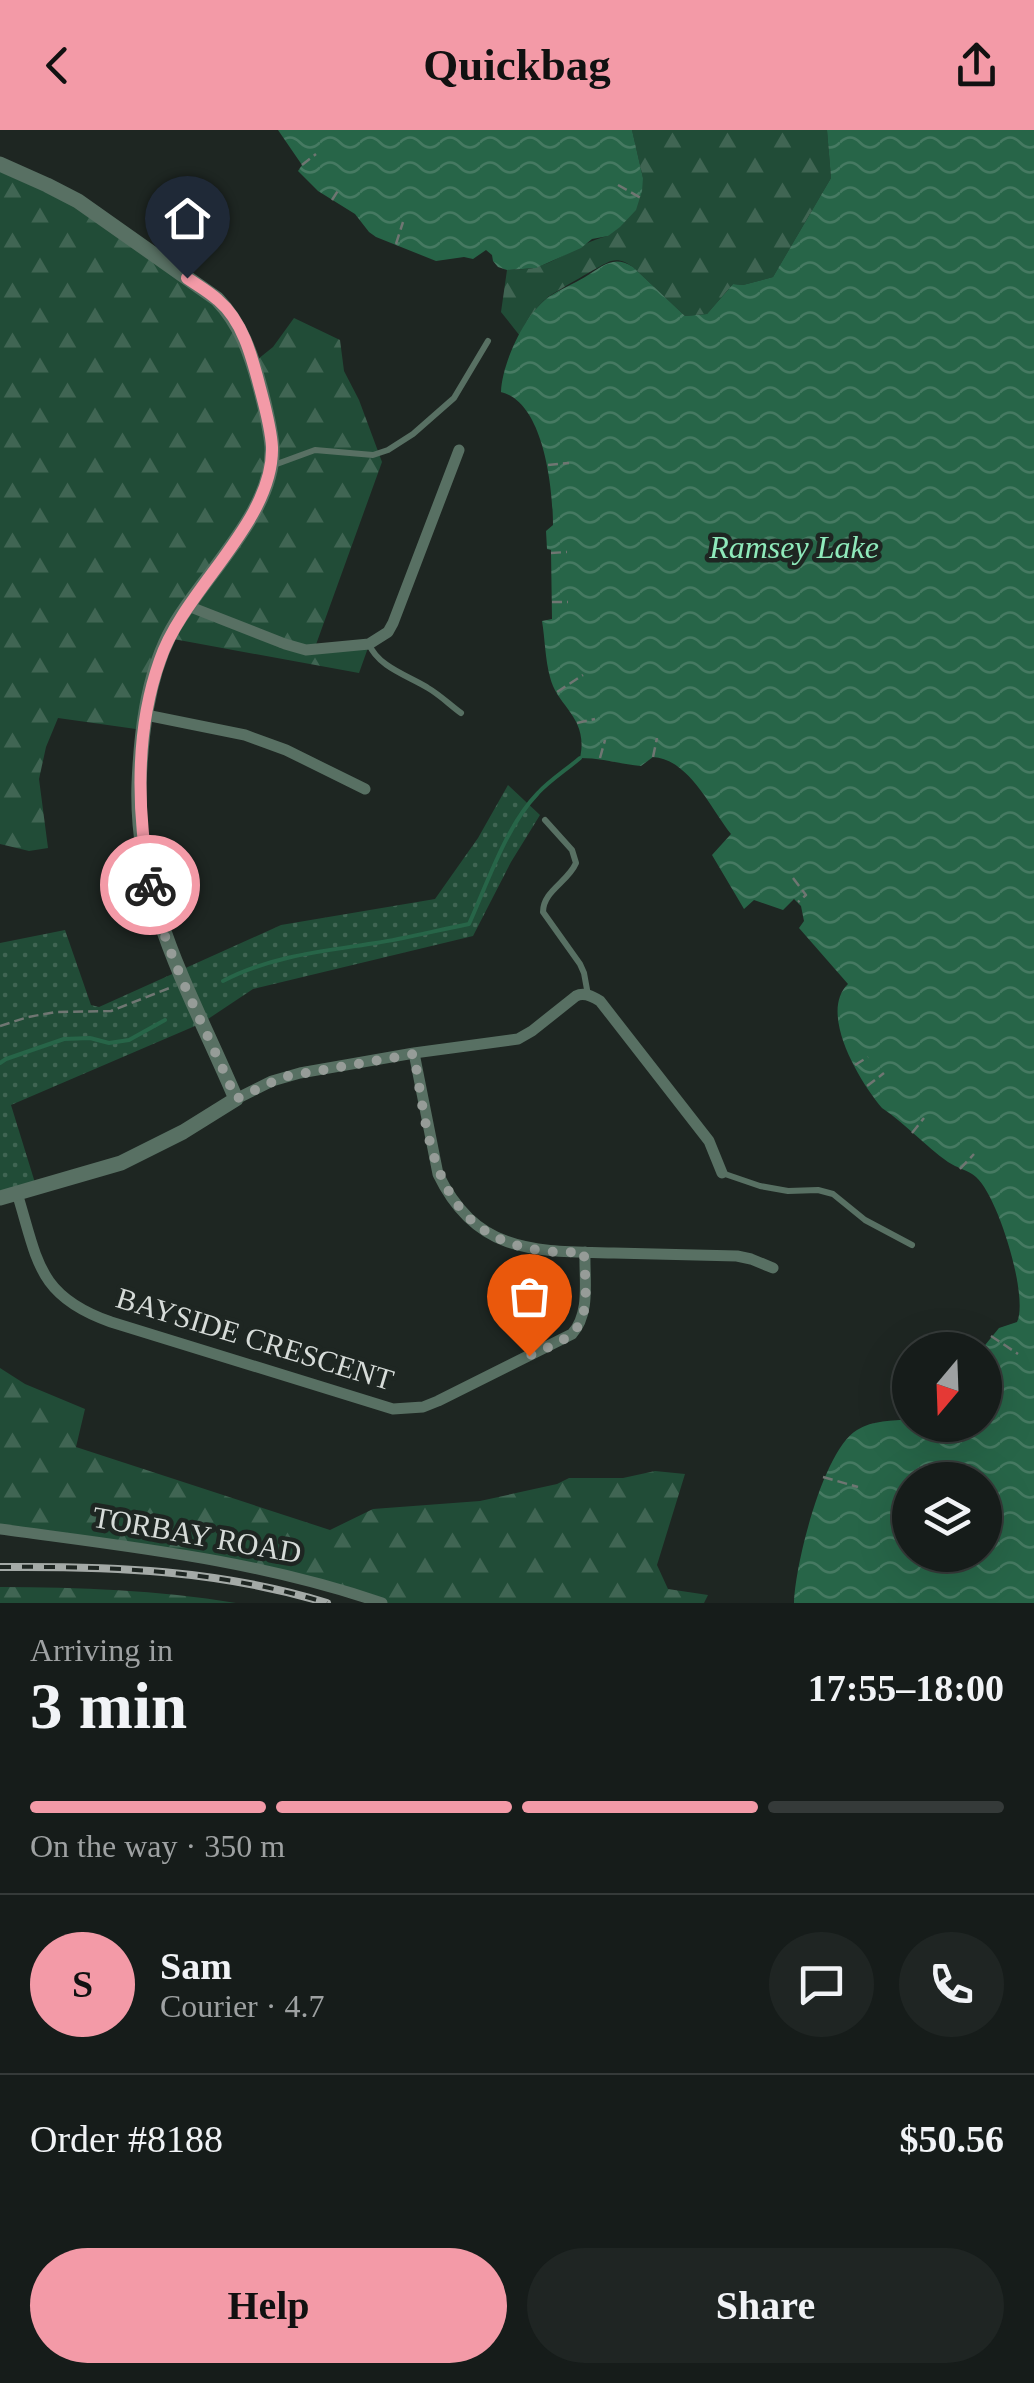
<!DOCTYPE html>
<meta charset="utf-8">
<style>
:root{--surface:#161c1a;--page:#1f2523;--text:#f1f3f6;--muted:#9ea1a2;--line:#353a39;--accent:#f39aa7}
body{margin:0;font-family:"Times New Roman",serif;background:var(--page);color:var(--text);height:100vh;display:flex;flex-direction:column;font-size:38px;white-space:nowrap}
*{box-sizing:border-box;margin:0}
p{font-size:32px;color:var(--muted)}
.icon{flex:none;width:55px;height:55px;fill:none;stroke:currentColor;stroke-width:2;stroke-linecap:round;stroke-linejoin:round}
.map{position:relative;height:1473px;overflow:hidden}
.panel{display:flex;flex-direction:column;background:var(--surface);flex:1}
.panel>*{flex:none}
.needle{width:65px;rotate:199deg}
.tools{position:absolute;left:892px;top:1202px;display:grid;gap:20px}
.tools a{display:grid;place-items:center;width:110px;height:110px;border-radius:50%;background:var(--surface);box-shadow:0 10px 40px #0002,0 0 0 2px var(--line);font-size:50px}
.pin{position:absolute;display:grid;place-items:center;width:85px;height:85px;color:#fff;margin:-102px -42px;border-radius:50% 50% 50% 0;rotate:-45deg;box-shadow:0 0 10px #0007}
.pin .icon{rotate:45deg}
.courier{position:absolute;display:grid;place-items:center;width:100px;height:100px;margin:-50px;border:8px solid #f39aa7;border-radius:50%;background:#fff;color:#222;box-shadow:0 2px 12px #0007}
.summary em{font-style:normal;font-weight:800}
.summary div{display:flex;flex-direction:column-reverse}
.summary{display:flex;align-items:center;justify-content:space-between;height:170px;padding:0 30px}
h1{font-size:65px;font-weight:800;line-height:75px}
.bar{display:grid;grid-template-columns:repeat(4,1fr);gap:15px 10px;align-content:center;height:120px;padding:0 30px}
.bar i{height:12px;border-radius:8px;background:var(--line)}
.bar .selected{background:var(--accent)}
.bar p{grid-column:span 4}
.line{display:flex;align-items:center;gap:25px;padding:0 30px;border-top:2px solid var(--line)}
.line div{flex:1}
.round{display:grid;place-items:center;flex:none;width:105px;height:105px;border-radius:52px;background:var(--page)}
.cta{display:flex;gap:20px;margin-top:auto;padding:20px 30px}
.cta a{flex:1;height:115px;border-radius:60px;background:var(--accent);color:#111;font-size:40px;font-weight:800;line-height:115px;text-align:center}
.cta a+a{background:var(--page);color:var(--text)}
header{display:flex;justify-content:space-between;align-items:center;height:130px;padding:0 30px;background:var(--accent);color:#111;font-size:45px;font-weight:800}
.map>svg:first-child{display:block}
.forest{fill:url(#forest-firs)}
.park{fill:url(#park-dots)}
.water{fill:url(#water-waves);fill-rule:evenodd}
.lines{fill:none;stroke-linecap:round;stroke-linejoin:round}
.stream{stroke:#276548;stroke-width:4}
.path{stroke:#6f7672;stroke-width:2.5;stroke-dasharray:10 5;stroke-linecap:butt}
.service{stroke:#587063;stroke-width:6}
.minor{stroke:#587063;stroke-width:11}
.tertiary{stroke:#587063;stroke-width:15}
.rail-casing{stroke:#a4aaa7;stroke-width:8}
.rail{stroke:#1e2622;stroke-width:4;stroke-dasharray:11;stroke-linecap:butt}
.done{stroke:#969c98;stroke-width:10;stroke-dasharray:0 18}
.route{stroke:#f39aa7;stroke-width:12}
.labels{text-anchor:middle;stroke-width:9;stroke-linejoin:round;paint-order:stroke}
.street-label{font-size:30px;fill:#d6dbd8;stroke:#1e2622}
.water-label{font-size:32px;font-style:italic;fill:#8feabb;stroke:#1e2622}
</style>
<header><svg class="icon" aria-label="back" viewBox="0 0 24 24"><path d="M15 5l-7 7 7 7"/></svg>Quickbag<svg class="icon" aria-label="share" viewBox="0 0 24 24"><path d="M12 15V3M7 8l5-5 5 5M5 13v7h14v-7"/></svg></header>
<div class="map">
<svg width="1034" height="1473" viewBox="0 0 1034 1473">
<defs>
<pattern id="forest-firs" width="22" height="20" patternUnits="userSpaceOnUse" patternTransform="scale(2.5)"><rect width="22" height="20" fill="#214c37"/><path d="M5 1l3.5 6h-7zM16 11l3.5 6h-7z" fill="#406553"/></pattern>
<pattern id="park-dots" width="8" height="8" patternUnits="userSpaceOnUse" patternTransform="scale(2.5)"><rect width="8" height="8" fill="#214c37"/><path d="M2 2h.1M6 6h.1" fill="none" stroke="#406553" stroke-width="1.8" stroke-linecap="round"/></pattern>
<pattern id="water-waves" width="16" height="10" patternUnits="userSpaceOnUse" patternTransform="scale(2.5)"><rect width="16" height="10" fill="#276548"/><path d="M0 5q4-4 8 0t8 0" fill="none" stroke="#467a62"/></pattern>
</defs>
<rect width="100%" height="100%" fill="#1e2622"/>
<path class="forest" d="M632,0H827L831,48L773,147L743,155L733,154L707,184L685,186L633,137C625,132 620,129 611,131C606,132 554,163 548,167C535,177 527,192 520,206L501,182L507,140C518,139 530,140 540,136C564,128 584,111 608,106L643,48Z
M0,35L47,56L217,170L253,233L273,217L294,188L340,210L344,241L359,270L382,332L314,520L369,515L359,543L168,508L143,600L58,588L46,617L39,649L48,718L29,721L0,714Z
M0,1238L25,1254L85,1279L76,1317L330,1400L373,1379L480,1371L557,1354L569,1348H623L655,1341L685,1344L657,1435L668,1459L708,1465L704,1473H379L284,1444L0,1400Z
M0,1457C80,1457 157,1460 236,1473H0Z"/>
<path class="park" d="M508,655L540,685L511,732L473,806L253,859L202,893L11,975L36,1056L0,1069V813L65,800L91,875L99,877L281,795L435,769L478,708Z"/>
<path class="water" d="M278,0H632L643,48L642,61L636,80L620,97L608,106L592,109L581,118L536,138L507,140L498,137L493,131L492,125L486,120L473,129L464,127L436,131L376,107L369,102L355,84L318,61L298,41L302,35Z
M827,0H1034V1473H794C795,1435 823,1320 857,1300C873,1290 892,1291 910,1289V1295H985V1220H981L999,1198L1017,1192C1029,1167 998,1066 976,1047C968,1040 957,1038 948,1032C925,1016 906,994 882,978C860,952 818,883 848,854L799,798L804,791L801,776L794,769L783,780L754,770L744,779L712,725L731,704C711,679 689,629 653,627L641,636C620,634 602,628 580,628C589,587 557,577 550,547C545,529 545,509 542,491L552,489L551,420L547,419L546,401L553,395C553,359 544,272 501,262C502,233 525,183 550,166C561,159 573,154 585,147C602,137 613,124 633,137L685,186L707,184L733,154L743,155L773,147L831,48ZM910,1350H985V1425H910Z"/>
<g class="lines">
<path class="stream" d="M223,851C270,826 324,821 376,813C407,808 438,800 469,794C488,752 506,696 538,663C550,650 566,640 580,628
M0,933L6,929L64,909L90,908L109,913L129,910L165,890"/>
<path class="path" d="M302,35L316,24
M618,55L641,68
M332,70L339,59
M396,114L403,92
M548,335L569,333
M551,423L567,422
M552,472H568
M557,562L583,545
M577,593L595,589
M653,627L657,608
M600,628L605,610
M793,748L806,765L798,772
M0,896L28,887L56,882L111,881L172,857
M855,935L868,927
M867,956L884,943
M912,1003L924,988
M960,1039L974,1024
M991,1206L1018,1224
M823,1347L858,1357"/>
<path class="service" d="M274,335L315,320L373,325L388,320L413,304L454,268L488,211
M369,514C378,537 409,546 428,558C440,565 450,575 461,583
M545,690L572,720L576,733C568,752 543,761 543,782L580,834L584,843L588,865
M722,1043L760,1056L788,1061L818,1060L833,1064L865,1090L912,1115"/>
<path class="minor" d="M188,476L285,514L306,520L369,514L388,502L393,493L459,320
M146,585L245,605L286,620L365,659
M414,923L438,1044C477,1125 537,1121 614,1123C655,1124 696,1125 737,1126L751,1129L773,1138
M236,969L272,951L300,943L414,923L518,909L532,901L576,866C584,862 592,866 600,871L709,1011L722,1043
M17,1063C38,1131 37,1166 111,1192L393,1279L423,1277L438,1271L572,1204C591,1183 584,1149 585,1122
M0,1399C131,1417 257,1430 382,1473"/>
<path class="tertiary" d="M0,34L47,55L78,71L217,169C241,194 251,224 260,257C265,276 270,296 272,316C276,383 198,449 169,506C147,550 141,605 139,654C135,771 192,865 236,969L183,1002L121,1033L0,1068"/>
<defs>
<path id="rail" d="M0,1437C111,1436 220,1440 327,1473"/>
</defs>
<use href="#rail" class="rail-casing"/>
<use href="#rail" class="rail"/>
</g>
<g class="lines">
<path class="done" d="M150,755C167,830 206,898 236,969L283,947L414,924C428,1008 433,1104 538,1120C553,1123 569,1122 584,1122C584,1145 592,1185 573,1202C562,1213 543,1219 529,1226"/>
<path class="route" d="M150,755C137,681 134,603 160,530C184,459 274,392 272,317C271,298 265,277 260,258C252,227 243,191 218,170C208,161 197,155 187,148"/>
</g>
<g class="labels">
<g class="street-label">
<text transform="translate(255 1209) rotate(17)" y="10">BAYSIDE CRESCENT</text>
<text transform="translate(197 1405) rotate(10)" y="10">TORBAY ROAD</text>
</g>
<g class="water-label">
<text x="794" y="428">Ramsey Lake</text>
</g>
</g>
</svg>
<div class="tools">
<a><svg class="needle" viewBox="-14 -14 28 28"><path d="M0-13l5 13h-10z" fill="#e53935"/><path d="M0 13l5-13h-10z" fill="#9ea1a2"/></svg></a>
<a><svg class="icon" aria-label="layers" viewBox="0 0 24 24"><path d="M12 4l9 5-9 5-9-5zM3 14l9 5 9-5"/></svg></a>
</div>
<div class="pin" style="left:529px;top:1226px;background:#ea580c"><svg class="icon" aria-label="bag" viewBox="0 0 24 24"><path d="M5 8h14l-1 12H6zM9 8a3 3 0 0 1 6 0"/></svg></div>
<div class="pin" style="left:187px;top:148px;background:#1f2937"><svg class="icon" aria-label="home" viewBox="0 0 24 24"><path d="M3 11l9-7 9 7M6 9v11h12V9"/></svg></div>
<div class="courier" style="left:150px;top:755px"><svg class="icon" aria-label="bike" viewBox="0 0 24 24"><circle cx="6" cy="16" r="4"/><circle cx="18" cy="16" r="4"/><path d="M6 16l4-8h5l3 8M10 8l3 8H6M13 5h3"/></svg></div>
</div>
<section class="panel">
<div class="summary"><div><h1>3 min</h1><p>Arriving in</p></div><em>17:55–18:00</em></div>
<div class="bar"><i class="selected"></i><i class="selected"></i><i class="selected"></i><i></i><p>On the way · 350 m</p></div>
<div class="line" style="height:180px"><b class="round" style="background:var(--accent);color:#111">S</b><div><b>Sam</b><p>Courier · 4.7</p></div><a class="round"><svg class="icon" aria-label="chat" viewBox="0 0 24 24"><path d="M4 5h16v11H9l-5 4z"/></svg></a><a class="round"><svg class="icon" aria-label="phone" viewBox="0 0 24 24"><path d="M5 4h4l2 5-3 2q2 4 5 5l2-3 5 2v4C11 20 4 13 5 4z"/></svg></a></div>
<div class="line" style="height:130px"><div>Order #8188</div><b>$50.56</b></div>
<div class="cta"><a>Help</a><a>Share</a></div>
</section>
